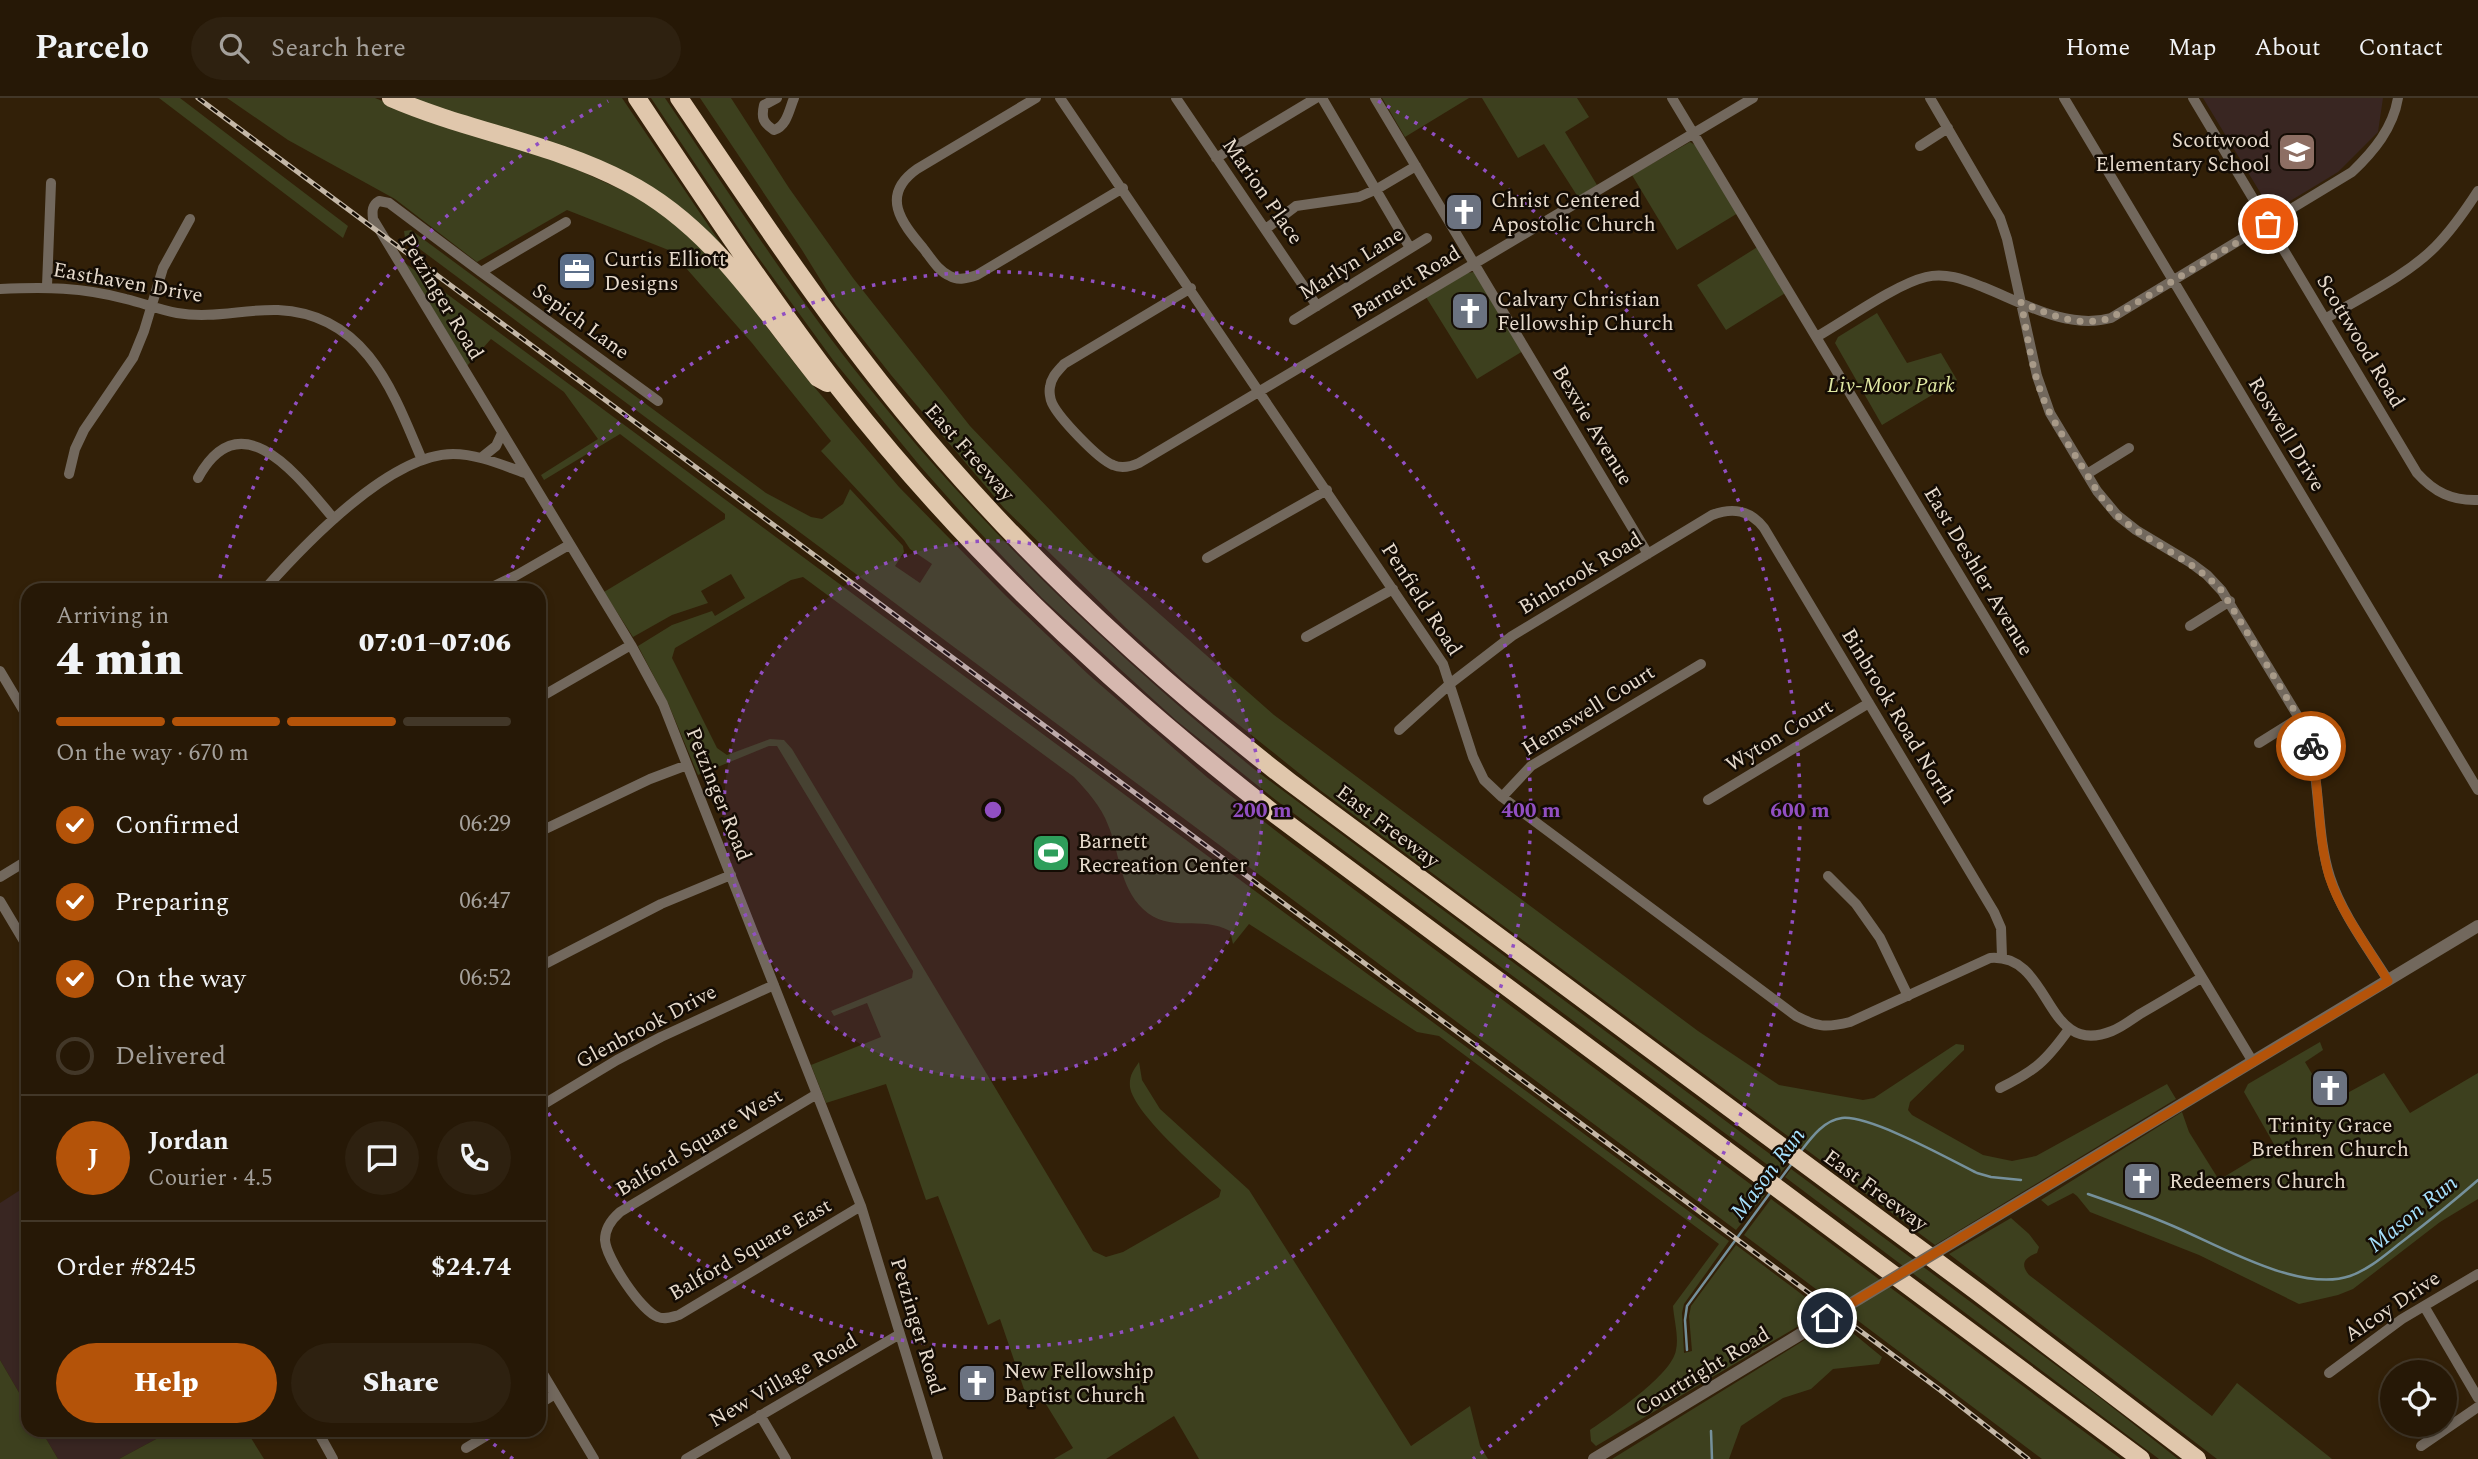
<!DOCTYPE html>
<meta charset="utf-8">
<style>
:root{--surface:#261806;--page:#2e2110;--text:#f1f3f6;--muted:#a4a09b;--line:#423728;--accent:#b45309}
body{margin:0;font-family:Spectral,serif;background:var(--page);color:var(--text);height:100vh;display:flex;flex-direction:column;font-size:26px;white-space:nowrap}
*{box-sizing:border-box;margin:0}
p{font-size:23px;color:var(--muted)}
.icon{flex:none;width:38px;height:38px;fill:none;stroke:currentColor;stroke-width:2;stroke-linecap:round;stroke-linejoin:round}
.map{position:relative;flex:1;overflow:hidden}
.side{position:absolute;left:21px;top:485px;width:525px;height:854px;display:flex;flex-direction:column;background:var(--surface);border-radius:21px;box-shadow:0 4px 10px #0003,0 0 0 2px var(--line)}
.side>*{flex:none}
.tools{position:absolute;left:2380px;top:1262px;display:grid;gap:14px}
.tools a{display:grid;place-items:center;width:77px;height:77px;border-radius:50%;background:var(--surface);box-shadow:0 4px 10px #0003,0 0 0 2px var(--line);font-size:35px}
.pin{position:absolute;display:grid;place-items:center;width:60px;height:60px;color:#fff;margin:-30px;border:4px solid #fff;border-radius:50%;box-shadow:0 2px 7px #0007}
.courier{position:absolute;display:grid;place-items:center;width:70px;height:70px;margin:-35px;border:5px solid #b45309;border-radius:50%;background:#fff;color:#222;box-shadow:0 2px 9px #0007}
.summary em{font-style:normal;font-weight:800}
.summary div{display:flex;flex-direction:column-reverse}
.summary{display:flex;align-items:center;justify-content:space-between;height:119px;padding:0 35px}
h1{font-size:46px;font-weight:800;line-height:52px}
.bar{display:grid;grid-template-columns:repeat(4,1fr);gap:10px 7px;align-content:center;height:84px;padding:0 35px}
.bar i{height:9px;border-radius:5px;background:var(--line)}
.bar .current{background:var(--accent)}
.bar p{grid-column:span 4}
.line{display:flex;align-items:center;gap:18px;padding:0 35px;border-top:2px solid var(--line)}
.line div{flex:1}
.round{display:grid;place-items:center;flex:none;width:74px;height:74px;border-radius:37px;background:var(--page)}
ol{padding:0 35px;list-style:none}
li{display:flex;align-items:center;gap:21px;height:77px}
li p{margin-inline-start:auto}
li .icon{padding:7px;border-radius:50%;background:var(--accent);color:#fff;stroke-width:4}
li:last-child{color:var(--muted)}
li i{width:38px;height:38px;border:4px solid var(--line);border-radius:50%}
.button{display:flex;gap:14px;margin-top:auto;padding:14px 35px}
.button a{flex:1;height:80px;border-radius:42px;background:var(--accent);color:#fff;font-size:28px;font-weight:800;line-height:80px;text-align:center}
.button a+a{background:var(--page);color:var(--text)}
header{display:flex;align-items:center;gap:42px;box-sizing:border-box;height:98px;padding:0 35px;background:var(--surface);border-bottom:2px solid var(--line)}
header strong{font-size:33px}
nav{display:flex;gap:38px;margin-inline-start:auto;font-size:24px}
.search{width:490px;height:63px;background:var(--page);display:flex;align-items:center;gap:18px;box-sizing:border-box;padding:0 24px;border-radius:38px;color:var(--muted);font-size:26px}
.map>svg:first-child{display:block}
.education{fill:#392622}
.green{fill:#3d401e}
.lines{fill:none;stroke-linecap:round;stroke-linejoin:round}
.stream{stroke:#75909b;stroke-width:2.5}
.minor{stroke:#72685d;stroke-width:10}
.tertiary{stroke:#72685d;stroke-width:12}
.motorway{stroke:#e0c7ac;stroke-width:18}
.rail-casing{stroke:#c4b7a7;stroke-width:5}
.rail{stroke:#140c04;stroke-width:2.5;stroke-dasharray:8;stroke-linecap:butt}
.tertiary-bridge{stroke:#72685d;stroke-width:12}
.done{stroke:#a89a88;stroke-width:7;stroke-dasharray:0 12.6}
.route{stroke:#b45309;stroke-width:9}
.ring{fill:none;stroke:#914fc2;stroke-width:3.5;stroke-dasharray:3.5 7}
.labels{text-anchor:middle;stroke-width:5;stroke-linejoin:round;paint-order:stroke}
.poi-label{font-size:21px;fill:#e7dbcd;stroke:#140c04;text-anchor:start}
.street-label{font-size:21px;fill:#e7dbcd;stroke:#140c04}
.park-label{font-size:21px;font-style:italic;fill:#e0e8a3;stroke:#140c04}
.water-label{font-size:23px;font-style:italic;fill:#a5dffc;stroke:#140c04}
.centre{fill:#914fc2;stroke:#140c04;stroke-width:3.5}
.ring-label{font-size:21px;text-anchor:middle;font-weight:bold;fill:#914fc2;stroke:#140c04;stroke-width:5;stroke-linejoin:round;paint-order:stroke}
</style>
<header>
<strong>Parcelo</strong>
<div class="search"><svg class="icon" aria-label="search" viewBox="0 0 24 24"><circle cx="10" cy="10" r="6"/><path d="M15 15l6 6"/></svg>Search here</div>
<nav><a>Home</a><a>Map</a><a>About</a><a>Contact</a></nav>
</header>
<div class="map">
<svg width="2478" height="1361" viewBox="0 0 2478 1361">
<rect width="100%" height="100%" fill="#322008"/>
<path class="education" d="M2203,0H2383L2378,34L2338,74L2272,114Z
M28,1087V1310L0,1262V1105Z
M41,1332H173L119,1361H58Z"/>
<path class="green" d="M159,0H180L348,128L343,140Z
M227,0H375L407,13L567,67L644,102L690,138L730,181L799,271L899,389L1006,498L1089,577L1208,680L1293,746L1765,1097L1736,1132L405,140L404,133L411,132L766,395L811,419L822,421L843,406L850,391L903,448L904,454L895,468L920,485L932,466L910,451L904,442L821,353L831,343L752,245L671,153L567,112L477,164L395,101L288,42Z
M409,0H622L721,146L719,148L675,107Z
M651,0H665C731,98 795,198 870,291C984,433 1113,556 1254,671L1786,1068L1780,1076L1277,703L1177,623L1042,500L967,421L920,368L833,262L755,155Z
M700,0H731L789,90L853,180L970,328L1094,458L1274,617L1698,933L1779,987L1863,1002L1874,1000L1956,946L1964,947V952L1910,1004L1908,1012L1912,1017L1983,1057L2012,1063L2036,1058L2167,986L2176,1001L1935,1147L1320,692L1183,582L1126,530L1004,410L891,277L836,207L802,152Z
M1382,0H1469L1405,39Z
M1482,0H1577L1589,19L1565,34L1597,87L1578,99L1544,46L1518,60Z
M1690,44L1698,49L1738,115L1677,152L1632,77Z
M1759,148L1787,194L1726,232L1697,187Z
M405,165L1729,1143L1684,1206L1682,1215L1684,1255L1692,1253L1689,1218L1691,1208L1736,1147L1824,1213L1596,1348L1591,1343L1590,1332C1612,1317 1672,1277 1676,1252C1679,1239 1674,1222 1673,1208L1719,1146L1439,938L1417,934L1249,826L1233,846L1230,833C1202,817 1169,836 1143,811C1119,788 1120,755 1108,727C1101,708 1087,693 1074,679L803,479L791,482L675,550L672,560L717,650L727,657L770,641L784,642L792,651L1093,1153L1106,1159L1123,1154L1219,1099L1221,1092C1200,1072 1134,1016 1130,989C1129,978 1133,973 1139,964L1142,982L1160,1011L1249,1092L1411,1348L1470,1308L1480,1348L1488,1361H1199L1174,1318L1106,1361H1054L1073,1350L1041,1298L1028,1303L1000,1221L988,1227L938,1098L926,1102L886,986L826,1005L811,967L881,939L867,905L834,918L831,913L912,880L913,873L777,648H769L698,677L668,605L638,548L672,527L712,513L715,518L745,500L731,476L701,493L708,505L672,517L633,539L604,494L725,421V416L620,336L544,382L541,377L598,341L564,294L491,241L467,268Z
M1474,174L1478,177L1523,253L1477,281L1426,199L1467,175Z
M1877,215L1907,265L1941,255L1957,282L1882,327L1835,245L1838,239Z
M2320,944L2323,952L2305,964L2329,1005L2384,975L2410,1015L2478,975V1101L2440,1124L2353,1191L2338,1197L2299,1206L2199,1157L2090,1114L2077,1098L2073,1095L2048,1108L2041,1102L2182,1014L2189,1034L2219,1082L2275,1048L2244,994L2248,986Z
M1791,1071L2099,1299L2178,1361H2159L1785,1079Z
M1771,1101L2121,1361H2042L1744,1137Z
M2011,1120L2029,1136L2039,1149L2037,1155C2024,1160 2020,1166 2029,1177L2212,1318L2237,1285L2332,1361H2217L1949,1156Z
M1837,1222L1882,1259L1879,1266L1833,1271L1811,1291L1783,1300L1741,1328L1729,1361H1612Z
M0,1262L28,1310V1332H41L58,1361H0Z
M173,1332H246L264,1361H119Z"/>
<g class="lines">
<path class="stream" d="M1801,1053C1811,1040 1824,1022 1842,1020C1870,1017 1949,1061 1977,1075L1991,1079L2021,1082
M1778,1084L1793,1064
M2088,1096C2117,1106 2145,1116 2173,1128C2220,1148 2300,1195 2350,1178C2370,1171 2386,1156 2403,1143C2429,1123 2454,1103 2478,1082
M1687,1252L1685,1222L1687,1208L1770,1095
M1711,1333L1712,1361"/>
<path class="minor" d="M777,0L764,7C761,20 763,25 774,32C787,28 789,12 794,0
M1036,0L917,71C880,97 901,124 923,150C931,160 938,173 950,178C958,183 968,180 977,177L1123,90
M1060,0L1443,566L1473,659L1484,682L1502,699L1796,918C1817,929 1826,930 1850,924L1990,860C2053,855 2043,961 2112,933C2122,929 2131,922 2140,916C2161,904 2181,892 2201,880
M1176,0L1317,208
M1322,0L1410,150
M1375,0L1648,456
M1672,0L2253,964
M1930,0L2000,120L2007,141L2037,278L2050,315L2097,393L2117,417L2136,432L2191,465L2207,477L2222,493L2302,625C2323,676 2314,729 2330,779C2342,816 2368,850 2388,882
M2064,0L2478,692
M2193,0L2417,375C2434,394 2452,403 2478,402
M1920,48L1948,30
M1216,60L1316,0
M566,124L481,174L389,105L379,103C372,107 372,113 373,121L631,547L663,606L861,1108L938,1361
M1267,130L1296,108L1359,99L1377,91L1416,68
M481,174L658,303
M47,188L51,85
M1191,190L1064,266C1058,273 1051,279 1050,289C1049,293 1050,301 1052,305C1059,320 1098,361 1113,367C1122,371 1130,369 1139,365L1753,0
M0,191C45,189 82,189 126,201C143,205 160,212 177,215C213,221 243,211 278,212C366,216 393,293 422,362
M2325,221C2361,199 2405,179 2435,149C2452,132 2465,113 2478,93
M1294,222L1427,140
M1818,238C1846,222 1896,186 1926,179C1946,174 1965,182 1983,189C2023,205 2068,232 2111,220L2352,74C2374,53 2393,30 2398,0
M481,360L496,348L502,335
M69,376L75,351L84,332L133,260L144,233L163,170L190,121
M2087,376L2129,350
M198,380C242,300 300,381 334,421
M1207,460L1327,392
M264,492C304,447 390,356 453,356C478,356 502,367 525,375
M486,492L517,477L569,447
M2190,528L2230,503
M1306,539L1393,491
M0,573L28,620
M539,600L631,547
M1399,632L1451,585L1512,538L1712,417C1733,409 1750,412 1764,430L1994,814L2001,830L2002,859
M2259,645L2299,620
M1502,699L1531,668L1701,566
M1708,702L1869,605
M539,734L650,681L687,667
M1828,778L1856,806L1880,840L1908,898
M0,779L28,762
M0,803L28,850
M539,869L661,806L731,777
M2000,990C2035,973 2046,963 2069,931
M817,996L620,1114C612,1121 605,1130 605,1142C606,1160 641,1213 658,1219C665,1222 672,1219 679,1217L861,1108
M539,1009L617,962L661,939L774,887
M2424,1208L2478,1300
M539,1269L594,1361
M2329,1275L2402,1221L2478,1176
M539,1306L555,1296
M760,1317L786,1361
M317,1332L333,1361
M2421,1348L2478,1309
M466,1350L496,1332
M686,1361L900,1236"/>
<path class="tertiary" d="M1963,1138L2478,828
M1594,1361L1804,1234"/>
<path class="motorway" d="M391,0C467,33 552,45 626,84C710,127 761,209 818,280L827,285
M637,0C702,98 767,196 839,290C965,452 1115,592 1276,717L2141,1361
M679,0C751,106 822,214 904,314C1017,452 1149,575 1290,684L1979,1195L2197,1361"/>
<defs>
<path id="rail" d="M198,0L1940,1292L2028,1361"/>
</defs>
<use href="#rail" class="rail-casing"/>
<use href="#rail" class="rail"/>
<path class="tertiary-bridge" d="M1804,1234L1963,1138"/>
</g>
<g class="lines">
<path class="done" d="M2268,126L2111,220C2077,230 2051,217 2021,204C2027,234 2031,268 2042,297C2051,322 2068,345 2081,367C2093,385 2102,405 2119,419C2152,447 2192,461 2222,493L2302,625L2311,648"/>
<path class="route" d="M1827,1220L2388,883C2368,849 2341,815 2329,778C2317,736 2320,691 2311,648"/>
</g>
<circle cx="993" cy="712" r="269" fill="#914fc2" fill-opacity=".12"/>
<g class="ring">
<circle cx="993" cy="712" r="269"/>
<path d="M503 489A538 538 0 1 1 539 1001"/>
<path d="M513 1361A807 807 0 0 1 480 1335M217 490A807 807 0 0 1 608 3M1378 3A807 807 0 0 1 1473 1361"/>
</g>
<defs>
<symbol id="school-square" viewBox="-11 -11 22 22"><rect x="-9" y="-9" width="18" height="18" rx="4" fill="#8d6e63" stroke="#140c04"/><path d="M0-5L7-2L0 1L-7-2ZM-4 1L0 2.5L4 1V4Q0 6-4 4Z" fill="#fff"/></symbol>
<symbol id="church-square" viewBox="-11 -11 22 22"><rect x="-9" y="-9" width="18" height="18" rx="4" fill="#6b7280" stroke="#140c04"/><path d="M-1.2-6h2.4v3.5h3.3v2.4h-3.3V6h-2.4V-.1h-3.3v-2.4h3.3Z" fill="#fff"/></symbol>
<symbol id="office-square" viewBox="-11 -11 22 22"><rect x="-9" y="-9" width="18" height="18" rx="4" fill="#5c6f8a" stroke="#140c04"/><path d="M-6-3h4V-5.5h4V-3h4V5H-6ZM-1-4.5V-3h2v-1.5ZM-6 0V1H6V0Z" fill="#fff"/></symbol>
<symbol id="stadium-square" viewBox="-11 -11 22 22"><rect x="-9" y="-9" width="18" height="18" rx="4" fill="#2e9e5b" stroke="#140c04"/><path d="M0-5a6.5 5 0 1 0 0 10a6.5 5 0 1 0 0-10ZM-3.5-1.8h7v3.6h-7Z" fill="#fff"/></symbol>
</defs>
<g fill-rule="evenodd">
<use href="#school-square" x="2275" y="32" width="44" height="44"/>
<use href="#church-square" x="1442" y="92" width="44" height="44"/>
<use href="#office-square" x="555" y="151" width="44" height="44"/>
<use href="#church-square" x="1448" y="191" width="44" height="44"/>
<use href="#stadium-square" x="1029" y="733" width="44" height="44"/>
<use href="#church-square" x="2308" y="968" width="44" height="44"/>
<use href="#church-square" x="2120" y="1061" width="44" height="44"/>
<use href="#church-square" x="955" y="1263" width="44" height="44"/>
</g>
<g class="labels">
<g class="poi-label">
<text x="2270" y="49" text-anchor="end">Scottwood<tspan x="2270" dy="24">Elementary School</tspan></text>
<text x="1491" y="109">Christ Centered<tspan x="1491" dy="24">Apostolic Church</tspan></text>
<text x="604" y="168">Curtis Elliott<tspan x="604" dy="24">Designs</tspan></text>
<text x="1497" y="208">Calvary Christian<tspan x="1497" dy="24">Fellowship Church</tspan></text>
<text x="1078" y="750">Barnett<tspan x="1078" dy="24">Recreation Center</tspan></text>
<text x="2330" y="1034" text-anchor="middle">Trinity Grace<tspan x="2330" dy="24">Brethren Church</tspan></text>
<text x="2169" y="1090">Redeemers Church</text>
<text x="1004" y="1280">New Fellowship<tspan x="1004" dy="24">Baptist Church</tspan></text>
</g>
<g class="street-label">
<text transform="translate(1263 93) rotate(55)" y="7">Marion Place</text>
<text transform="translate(1351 165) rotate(-32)" y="7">Marlyn Lane</text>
<text transform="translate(128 184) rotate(10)" y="7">Easthaven Drive</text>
<text transform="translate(1406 184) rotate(-31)" y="7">Barnett Road</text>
<text transform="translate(442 199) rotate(59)" y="7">Petzinger Road</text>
<text transform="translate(581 223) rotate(36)" y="7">Sepich Lane</text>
<text transform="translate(2361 243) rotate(59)" y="7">Scottwood Road</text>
<text transform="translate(1593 327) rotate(59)" y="7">Bexvie Avenue</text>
<text transform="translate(2287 336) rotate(59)" y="7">Roswell Drive</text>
<text transform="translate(970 354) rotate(48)" y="7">East Freeway</text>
<text transform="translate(1979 473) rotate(59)" y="7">East Deshler Avenue</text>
<text transform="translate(1580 475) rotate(-31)" y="7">Binbrook Road</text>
<text transform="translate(1422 501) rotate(57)" y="7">Penfield Road</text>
<text transform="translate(1588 612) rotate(-32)" y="7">Hemswell Court</text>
<text transform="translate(1899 618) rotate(59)" y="7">Binbrook Road North</text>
<text transform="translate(1779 637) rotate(-31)" y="7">Wyton Court</text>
<text transform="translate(719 696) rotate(68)" y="7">Petzinger Road</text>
<text transform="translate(1388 728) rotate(37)" y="7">East Freeway</text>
<text transform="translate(646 928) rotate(-28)" y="7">Glenbrook Drive</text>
<text transform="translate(699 1044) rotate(-31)" y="7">Balford Square West</text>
<text transform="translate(1876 1092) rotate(36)" y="7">East Freeway</text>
<text transform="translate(750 1151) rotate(-30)" y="7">Balford Square East</text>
<text transform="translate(2392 1208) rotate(-34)" y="7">Alcoy Drive</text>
<text transform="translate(918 1228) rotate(73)" y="7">Petzinger Road</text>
<text transform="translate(1702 1273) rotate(-31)" y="7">Courtright Road</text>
<text transform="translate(783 1282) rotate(-30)" y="7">New Village Road</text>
</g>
<g class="park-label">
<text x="1891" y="294">Liv-Moor Park</text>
</g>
<g class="water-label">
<text transform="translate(1767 1075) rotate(-53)" y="8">Mason Run</text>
<text transform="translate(2412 1115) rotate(-39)" y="8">Mason Run</text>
</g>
</g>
<circle cx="993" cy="712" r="10" class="centre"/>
<g class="ring-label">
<text x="1262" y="719">200 m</text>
<text x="1531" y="719">400 m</text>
<text x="1800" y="719">600 m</text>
</g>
</svg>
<div class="tools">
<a><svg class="icon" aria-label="locate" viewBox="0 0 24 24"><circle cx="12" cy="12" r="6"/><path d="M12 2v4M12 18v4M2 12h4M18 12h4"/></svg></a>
</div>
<div class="pin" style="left:2268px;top:126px;background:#ea580c"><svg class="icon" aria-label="bag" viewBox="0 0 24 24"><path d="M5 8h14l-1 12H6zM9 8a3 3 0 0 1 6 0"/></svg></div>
<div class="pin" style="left:1827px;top:1220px;background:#1f2937"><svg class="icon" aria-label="home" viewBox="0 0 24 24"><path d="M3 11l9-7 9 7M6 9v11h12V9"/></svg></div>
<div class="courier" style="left:2311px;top:648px"><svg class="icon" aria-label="bike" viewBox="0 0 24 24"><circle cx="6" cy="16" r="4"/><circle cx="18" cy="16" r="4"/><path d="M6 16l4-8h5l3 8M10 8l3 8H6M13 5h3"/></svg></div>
<section class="side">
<div class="summary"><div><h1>4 min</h1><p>Arriving in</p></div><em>07:01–07:06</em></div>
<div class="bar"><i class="current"></i><i class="current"></i><i class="current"></i><i></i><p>On the way · 670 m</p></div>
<ol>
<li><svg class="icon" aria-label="check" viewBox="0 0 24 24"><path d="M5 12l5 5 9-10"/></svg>Confirmed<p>06:29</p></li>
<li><svg class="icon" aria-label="check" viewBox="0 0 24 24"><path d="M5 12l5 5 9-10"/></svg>Preparing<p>06:47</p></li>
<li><svg class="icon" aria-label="check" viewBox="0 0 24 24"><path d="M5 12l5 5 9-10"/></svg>On the way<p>06:52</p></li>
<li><i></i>Delivered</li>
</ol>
<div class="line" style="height:126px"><b class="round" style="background:var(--accent);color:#fff">J</b><div><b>Jordan</b><p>Courier · 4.5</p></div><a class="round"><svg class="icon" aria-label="chat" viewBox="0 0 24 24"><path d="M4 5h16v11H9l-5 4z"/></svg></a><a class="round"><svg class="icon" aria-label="phone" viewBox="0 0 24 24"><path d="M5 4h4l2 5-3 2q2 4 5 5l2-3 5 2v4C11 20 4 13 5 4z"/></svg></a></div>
<div class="line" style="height:91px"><div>Order #8245</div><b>$24.74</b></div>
<div class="button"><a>Help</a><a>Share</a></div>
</section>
</div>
